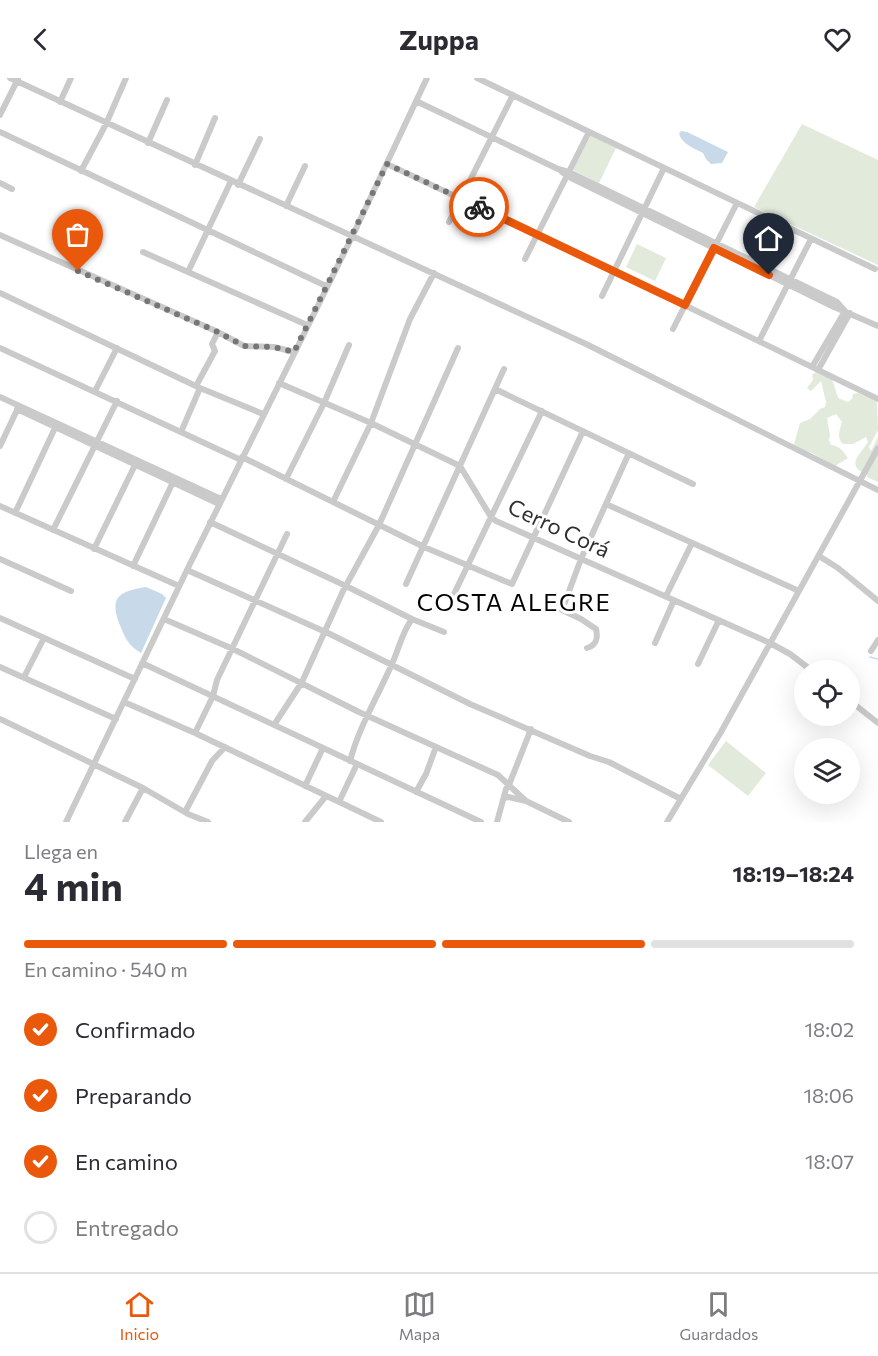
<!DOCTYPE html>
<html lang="es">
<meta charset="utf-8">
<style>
:root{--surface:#fff;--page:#f7f7f7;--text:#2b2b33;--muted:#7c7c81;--line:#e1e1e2;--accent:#ea580c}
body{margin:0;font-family:Commissioner,sans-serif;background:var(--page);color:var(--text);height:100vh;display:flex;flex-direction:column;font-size:22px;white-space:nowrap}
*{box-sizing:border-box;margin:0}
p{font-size:20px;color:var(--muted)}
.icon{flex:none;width:33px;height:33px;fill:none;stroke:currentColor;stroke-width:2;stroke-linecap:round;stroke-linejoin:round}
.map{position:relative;height:744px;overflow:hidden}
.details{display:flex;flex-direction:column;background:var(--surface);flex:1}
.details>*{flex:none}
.controls{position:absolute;left:794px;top:582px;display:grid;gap:12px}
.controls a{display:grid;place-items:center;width:66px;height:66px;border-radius:50%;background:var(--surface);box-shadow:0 6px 24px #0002;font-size:30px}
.pin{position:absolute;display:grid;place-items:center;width:51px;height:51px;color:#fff;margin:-62px -26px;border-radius:50% 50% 50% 0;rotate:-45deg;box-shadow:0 0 6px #0007}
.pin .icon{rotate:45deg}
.courier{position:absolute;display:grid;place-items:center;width:60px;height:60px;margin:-30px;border:4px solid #ea580c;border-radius:50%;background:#fff;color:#222;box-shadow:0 2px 8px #0007}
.head em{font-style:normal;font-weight:700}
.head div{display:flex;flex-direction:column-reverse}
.head{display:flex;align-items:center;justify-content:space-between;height:102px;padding:0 24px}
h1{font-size:39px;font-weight:700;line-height:45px}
.bar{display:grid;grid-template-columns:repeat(4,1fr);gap:9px 6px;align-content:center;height:72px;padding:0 24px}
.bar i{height:8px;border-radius:4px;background:var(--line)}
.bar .selected{background:var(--accent)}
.bar p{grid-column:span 4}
ol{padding:0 24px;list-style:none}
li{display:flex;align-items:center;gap:18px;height:66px}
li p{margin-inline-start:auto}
li .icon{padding:6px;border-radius:50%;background:var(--accent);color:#fff;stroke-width:4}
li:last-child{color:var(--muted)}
li i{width:33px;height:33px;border:3px solid var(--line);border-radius:50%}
header{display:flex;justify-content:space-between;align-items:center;height:78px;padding:0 24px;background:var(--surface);font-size:27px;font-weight:700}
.tabs{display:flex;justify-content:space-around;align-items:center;height:84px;border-top:2px solid var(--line);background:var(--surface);font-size:16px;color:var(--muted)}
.tabs a{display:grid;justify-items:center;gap:3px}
.tabs .selected{color:var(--accent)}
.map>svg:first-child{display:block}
.green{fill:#e2eadb}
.water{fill:#c8d9e9}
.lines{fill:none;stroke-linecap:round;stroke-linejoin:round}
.stream{stroke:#c8d9e9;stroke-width:1.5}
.minor{stroke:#cacaca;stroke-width:6}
.done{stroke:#767676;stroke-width:6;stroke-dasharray:0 10.8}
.route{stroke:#ea580c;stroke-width:8}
.labels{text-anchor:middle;stroke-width:6;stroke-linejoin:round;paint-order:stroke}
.street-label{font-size:22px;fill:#2d2d2d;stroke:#fff}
.neighbourhood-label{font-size:24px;letter-spacing:1.5px;fill:#000;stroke:#fff}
</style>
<header><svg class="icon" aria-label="back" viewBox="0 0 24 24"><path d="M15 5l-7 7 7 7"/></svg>Zuppa<svg class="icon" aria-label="heart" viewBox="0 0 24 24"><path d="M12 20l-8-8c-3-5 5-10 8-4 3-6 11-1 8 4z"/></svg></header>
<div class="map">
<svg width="878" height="744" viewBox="0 0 878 744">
<rect width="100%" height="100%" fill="#fff"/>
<path class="green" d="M802,46L878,82V187L754,129Z
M591,57L616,70L599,105L573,92Z
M637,166L666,180L655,203L626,189Z
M816,294L832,301L838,320L848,324L852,321L853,316L858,315L877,324L878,352L869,369L871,373L878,359V404L867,399V397C844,387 861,376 868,364L866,359L853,366H843C836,360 840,351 842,344L836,336L827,340L830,357L829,362L831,367C840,368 843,373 848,380L835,388L812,375L797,370L794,366L800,345L810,341L820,331L825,329L826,324L821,303L811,313L807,310L813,302L812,297Z
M726,663L766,695L748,718L708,687Z"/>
<path class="water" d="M681,53L687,54L728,74L722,85L711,86L706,81L703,75C694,70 683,67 679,56Z
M146,509L162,516L166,520L141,575C127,566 126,561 119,545C109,518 121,513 146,509Z"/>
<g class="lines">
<path class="stream" d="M870,579L878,581"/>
<path class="minor" d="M10,0L586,266L878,412
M477,0L875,191
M416,23L558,91L569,94L837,224L845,233
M60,24L71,0
M0,37L18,1
M0,54L326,208
M148,65L167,22
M387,86L614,193L878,321
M195,87L215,40
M81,93L106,46L126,0
M561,93L567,98L834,229L878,248
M0,105L12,111
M238,107L260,61
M286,128L305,88
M449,144L513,17
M0,157L218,254L244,268L274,269L294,274
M143,174L307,247
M525,181L589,54
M188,194L231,103
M0,215L200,310L263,336
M602,218L664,90
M673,251L737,125
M759,263L811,161
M0,270L241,382
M812,289L845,233
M818,292L850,235
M279,305L371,345L460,388L491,439L496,443L770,565L790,576L811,592
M196,308L215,273L212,266L218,254
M495,311L693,406
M95,313L117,270
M0,319L221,421
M17,331L219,426
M181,354L200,310
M0,368L18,330
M242,379L424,469L512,506L583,353
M286,401L324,325L349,267
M333,424L371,345L410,241L434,195
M606,426L799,513
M0,428L179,508
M15,435L55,350
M210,444L346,508L412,541L444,554
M53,452L117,323
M94,471L135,387
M819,478L838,490L878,523
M0,481L71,513
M133,488L174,402
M187,492L330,556L470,626L590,678L609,684L681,721
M406,506L504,291
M454,516L542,333
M666,518L692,465
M0,540L135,601
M164,541L233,571L359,634L498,697L526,723L569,744
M655,565L674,522
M587,570C597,567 598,560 596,551L581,541L562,532L581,481L629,375
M871,573L878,562
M142,585L481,744
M698,586L719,542
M0,589L116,641
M24,599L44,560
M849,622L878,645
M124,624L195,655L381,744
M0,641L143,710L188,736L208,744
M274,647L302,604L343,513L379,447L458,270
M195,655L213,618L217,602L287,456
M350,683C359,649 377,620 391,588C399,572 401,556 412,541
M305,708L323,670
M416,714L426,696L436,669
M504,720L508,719L526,723
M339,724L357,686
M185,734L212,683L225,669
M66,744L187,492L352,159L427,0
M125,744L143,710
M305,744L326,718
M497,744L506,711L509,707L531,651
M667,744L721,654L878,370"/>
</g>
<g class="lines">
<path class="done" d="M78,193L218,254L244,268L274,269L294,274L387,86L479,129"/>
<path class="route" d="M479,129L685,227L714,170L769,197"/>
</g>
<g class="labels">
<g class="street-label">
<text transform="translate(559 450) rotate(25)" y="8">Cerro Corá</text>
</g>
<g class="neighbourhood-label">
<text x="514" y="533">COSTA ALEGRE</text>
</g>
</g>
</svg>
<div class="controls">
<a><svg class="icon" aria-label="locate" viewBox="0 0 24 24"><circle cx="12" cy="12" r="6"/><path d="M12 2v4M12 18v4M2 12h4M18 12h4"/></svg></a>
<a><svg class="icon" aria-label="layers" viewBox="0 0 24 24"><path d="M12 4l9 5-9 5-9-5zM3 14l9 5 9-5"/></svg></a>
</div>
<div class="pin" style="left:78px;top:193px;background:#ea580c"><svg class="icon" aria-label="bag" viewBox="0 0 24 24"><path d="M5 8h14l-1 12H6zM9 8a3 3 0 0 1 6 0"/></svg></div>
<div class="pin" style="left:769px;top:197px;background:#1f2937"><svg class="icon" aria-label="home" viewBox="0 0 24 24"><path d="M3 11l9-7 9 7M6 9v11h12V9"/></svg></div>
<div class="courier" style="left:479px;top:129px"><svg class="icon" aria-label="bike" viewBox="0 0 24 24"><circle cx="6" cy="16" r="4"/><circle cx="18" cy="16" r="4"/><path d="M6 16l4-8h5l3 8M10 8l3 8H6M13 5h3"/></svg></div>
</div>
<section class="details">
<div class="head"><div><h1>4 min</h1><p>Llega en</p></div><em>18:19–18:24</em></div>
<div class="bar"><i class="selected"></i><i class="selected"></i><i class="selected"></i><i></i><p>En camino · 540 m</p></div>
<ol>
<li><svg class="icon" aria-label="check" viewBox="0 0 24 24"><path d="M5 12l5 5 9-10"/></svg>Confirmado<p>18:02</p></li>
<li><svg class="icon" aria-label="check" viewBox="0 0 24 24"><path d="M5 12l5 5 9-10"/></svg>Preparando<p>18:06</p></li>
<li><svg class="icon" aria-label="check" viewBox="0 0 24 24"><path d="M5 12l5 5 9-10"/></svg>En camino<p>18:07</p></li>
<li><i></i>Entregado</li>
</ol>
</section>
<nav class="tabs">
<a class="selected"><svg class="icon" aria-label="home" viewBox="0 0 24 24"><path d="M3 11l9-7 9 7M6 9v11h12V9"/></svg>Inicio</a>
<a><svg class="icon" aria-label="map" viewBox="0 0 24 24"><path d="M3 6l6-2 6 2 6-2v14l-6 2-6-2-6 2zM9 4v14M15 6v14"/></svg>Mapa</a>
<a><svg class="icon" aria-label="saved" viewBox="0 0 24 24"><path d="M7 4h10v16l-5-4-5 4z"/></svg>Guardados</a>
</nav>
